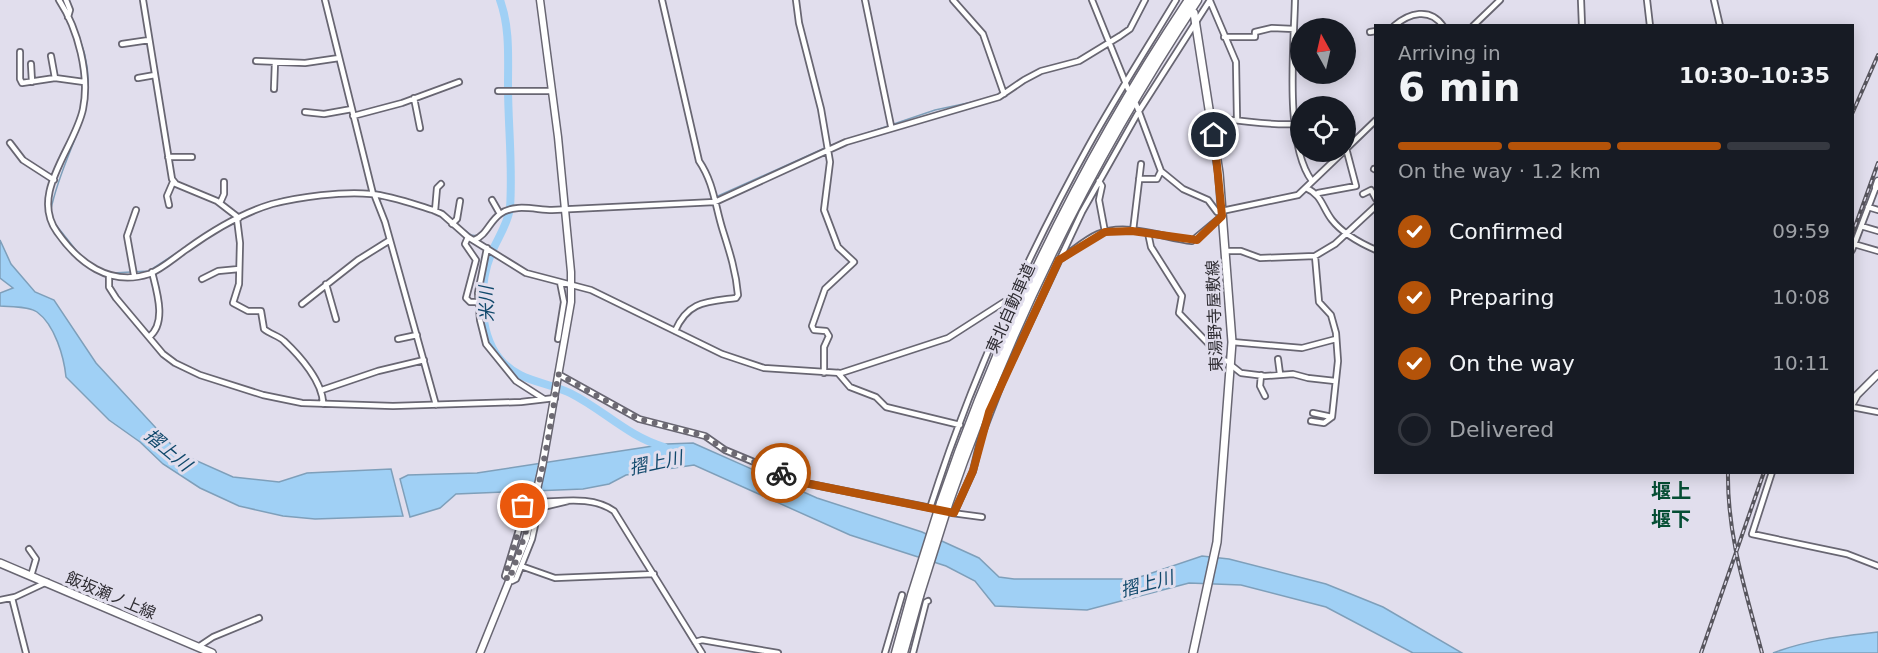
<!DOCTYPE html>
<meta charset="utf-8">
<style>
:root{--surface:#171b24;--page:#20242c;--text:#f1f3f6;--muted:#9ea1a6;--line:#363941;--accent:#b45309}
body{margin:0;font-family:"DejaVu Sans","Noto Sans JP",sans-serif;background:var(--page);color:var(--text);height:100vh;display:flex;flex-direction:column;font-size:22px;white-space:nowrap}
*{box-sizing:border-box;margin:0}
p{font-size:20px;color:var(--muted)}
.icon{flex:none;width:33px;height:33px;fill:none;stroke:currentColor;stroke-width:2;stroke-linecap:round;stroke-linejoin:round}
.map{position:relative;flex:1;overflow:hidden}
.side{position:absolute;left:1374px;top:24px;width:480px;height:450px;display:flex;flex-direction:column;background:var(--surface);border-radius:0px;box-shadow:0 3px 15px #0003}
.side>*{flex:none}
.needle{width:39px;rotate:352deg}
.controls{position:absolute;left:1290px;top:18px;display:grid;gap:12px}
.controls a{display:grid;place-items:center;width:66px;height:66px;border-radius:50%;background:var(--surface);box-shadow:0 3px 15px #0003;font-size:30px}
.pin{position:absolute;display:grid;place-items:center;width:51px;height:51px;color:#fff;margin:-26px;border:3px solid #fff;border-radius:50%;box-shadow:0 2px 6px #0007}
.courier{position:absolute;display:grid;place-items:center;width:60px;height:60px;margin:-30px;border:4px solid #b45309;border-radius:50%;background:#fff;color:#222;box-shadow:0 2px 8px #0007}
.overview em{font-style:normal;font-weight:700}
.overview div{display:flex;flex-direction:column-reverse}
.overview{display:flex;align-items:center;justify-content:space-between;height:102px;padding:0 24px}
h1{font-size:39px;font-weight:700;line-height:45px}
.bar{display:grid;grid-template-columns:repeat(4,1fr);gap:9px 6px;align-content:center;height:72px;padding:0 24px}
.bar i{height:8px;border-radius:4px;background:var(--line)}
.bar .selected{background:var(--accent)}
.bar p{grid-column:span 4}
ol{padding:0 24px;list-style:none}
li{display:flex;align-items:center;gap:18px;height:66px}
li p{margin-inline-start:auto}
li .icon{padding:6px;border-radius:50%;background:var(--accent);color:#fff;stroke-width:4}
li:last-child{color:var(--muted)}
li i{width:33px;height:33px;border:3px solid var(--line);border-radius:50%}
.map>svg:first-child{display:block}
.water{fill:#a0d0f5;stroke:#7e9fba;stroke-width:1.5}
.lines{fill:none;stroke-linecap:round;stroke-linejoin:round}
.stream{stroke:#7e9fba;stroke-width:1.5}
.river{stroke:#a0d0f5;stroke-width:8}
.minor-casing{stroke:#686672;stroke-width:8}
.tertiary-casing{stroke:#686672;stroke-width:9}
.secondary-casing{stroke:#686672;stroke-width:10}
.motorway-casing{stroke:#686672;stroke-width:11}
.minor{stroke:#fff;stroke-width:4.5}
.tertiary{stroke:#fff;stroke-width:6}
.secondary{stroke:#fff;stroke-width:7}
.motorway{stroke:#fff;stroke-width:8}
.rail-casing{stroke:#57555d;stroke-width:4}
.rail{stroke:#e1deed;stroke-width:1.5;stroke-dasharray:4.5;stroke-linecap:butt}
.motorway-bridge-casing{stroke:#686672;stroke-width:11;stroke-linecap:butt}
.motorway-bridge{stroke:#fff;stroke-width:8}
.done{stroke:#6d6a73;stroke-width:6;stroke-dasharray:0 10.8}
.route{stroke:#b45309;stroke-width:8}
.labels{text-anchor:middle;stroke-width:6;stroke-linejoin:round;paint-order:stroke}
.street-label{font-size:16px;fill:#2e2c32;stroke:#e1deed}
.water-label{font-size:18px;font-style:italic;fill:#10486b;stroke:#e1deed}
.quarter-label{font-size:20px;font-weight:bold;fill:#054e34;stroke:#e1deed}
</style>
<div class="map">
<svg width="1878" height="653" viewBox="0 0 1878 653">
<rect width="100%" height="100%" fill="#e1deed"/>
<path class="water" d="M0,240L11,264L35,292L54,300L96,363L179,453L233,477L279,482L307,473L391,469L403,516L315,519L283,516L239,506L200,488L163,464L140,442L109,420L66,377C64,357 55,325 37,312C28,306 11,307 0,306V293L13,288L0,278Z
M693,443L817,498L922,532L979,558L999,577L1014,579H1134L1202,556L1229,559L1326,584L1383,607L1462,653H1413L1326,607L1241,585L1189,583L1087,610L995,606L975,581L946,566L850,535L694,465L626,475L609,484L583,489L456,494L440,508L410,517L400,479L408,475L477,473L666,444Z
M1878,632V653H1773C1807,640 1842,636 1878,632Z"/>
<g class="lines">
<path class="stream" d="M63,0L67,10
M1127,28L1142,0
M1042,69L1078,59
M1006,90L1032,73
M829,146L935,110L982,100
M375,191L437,208L453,220
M709,200L825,148
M604,205H618
M521,206L540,207
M569,206H591
M548,208L564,207
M51,209C66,138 111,102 74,25
M238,215L280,199L322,193
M457,224L471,235L478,236
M56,225L79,254
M113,273L149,271L195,241"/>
<path class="river" d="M500,0C510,28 508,56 508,85C508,126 513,166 510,208C508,224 497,239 491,254C479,284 478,331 499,358C518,382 545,381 570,393C604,410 627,436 664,447"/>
<defs>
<path id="minor" d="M59,0C78,29 90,75 83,109C75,148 29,193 57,232C78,262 109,287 149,274C162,269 175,257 187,249C212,231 242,213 272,204C299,197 343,191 371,194C392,196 413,204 433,210L442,214L468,237L526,273L591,290L722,354L764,368L841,373L948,338L1004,302L1017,300
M66,0L70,10L68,17
M143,0L172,179L176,184L217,201L239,218
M325,0L373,194
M662,0L699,161C714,183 715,206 723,231C730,253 736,272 738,295L736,298C706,302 688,301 675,331
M796,0L799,23L821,109L830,162L824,210L838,247L854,262L825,289L812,326L814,330L826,331L829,336L824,347V373
M865,0L891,126
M953,0L983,34L1004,94
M1092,0L1128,89
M1295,0C1294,47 1284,143 1312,181
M1581,0L1582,26
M1647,0L1650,26
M1714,0L1720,26
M1210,1L1236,62L1237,119
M1394,26C1409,13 1430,7 1443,26
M1473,26L1500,0
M1370,32L1376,31
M1224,37H1255V32L1272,28L1294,29
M122,44L149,40
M20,52V79L22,83L55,78L84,82
M51,56L55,78
M256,61L305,63L339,58
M31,64L32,82
M138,78L155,75
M274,89L275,62
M498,91H552
M414,98L420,128
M1136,104L1161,171L1183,189L1208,200L1217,212L1298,195L1343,152
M305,112L324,114L352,109
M353,116L402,103L459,82
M1212,119C1241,119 1266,126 1295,124
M10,143L23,160L54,180
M1346,149L1376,120
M168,157H192
M1374,169L1376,170
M1139,179H1157L1161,171
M1099,181L1102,186L1099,200L1105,232
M1306,188C1322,195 1322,207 1332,220C1343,234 1360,243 1376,250
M1318,193L1356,186L1346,148
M374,194L385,222L436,405
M1363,194L1371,190L1376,199
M492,200L500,214
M220,203L224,194V182
M169,205L167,196L173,182
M1868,207L1878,210
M435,211L437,188L441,184
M237,219L240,243L239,284L233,303L248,311H261L264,329C270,334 279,336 284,341C300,356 323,382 323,404
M452,224L457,219L460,201
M1861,226L1878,231
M1133,231L1141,164
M1148,233L1151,247L1182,296L1179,313L1224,360L1231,363
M468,237L465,244L476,260L466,298L470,302H478
M474,240C487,235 489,222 500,214C515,203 536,210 552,210L715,202L846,142L999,97L1024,80L1041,71L1079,61L1120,36L1130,29L1145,0
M1854,244L1878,251
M487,248L478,293L480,320L486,344L516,381L544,399
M1852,250L1876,187H1878
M1225,251H1241L1260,258L1315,256L1335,244L1376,206
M1059,260C1072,252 1084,240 1098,234C1127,222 1164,238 1192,241L1222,216
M134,275L127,236L136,210
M109,276V287L116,298L163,354L175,363L200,375L263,395L302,403L393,406L521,402L555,398
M202,279L218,271L239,269
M326,284L336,319
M302,304L358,260L390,240
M149,337C167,323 157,292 152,272
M398,339L417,335
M558,339L564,302L560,282
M1232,342L1302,348L1336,339
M1278,359L1280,374
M1231,365L1241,373L1265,376L1293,374L1308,378L1335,381
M838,373L850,387L876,397L886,407L960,425
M558,374L639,419L705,436L725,450L805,483L941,510
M1261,375L1260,386L1265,396
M322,390L378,371L424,360
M1852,407L1878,412
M1313,413L1332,417
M1311,421L1324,423L1332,417L1338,361L1336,333L1331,315L1319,302L1315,256
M1772,472L1752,534L1847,554L1878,566
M516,501L525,510L505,576L512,581L516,579L532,539L540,502
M535,502C561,502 591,495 614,511L702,653
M539,508L568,501
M930,508C970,383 1025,260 1089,145C1117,95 1147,48 1176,0
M952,513L982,517
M954,513L973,471L981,437L1003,380L1082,212L1139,111L1210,0
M29,549L36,559L31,576
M521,566L555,578L654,574
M12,598L26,653
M0,600L15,597L47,582
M695,642L702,640L778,653
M198,647L213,637L259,618
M885,653L902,595
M913,653L926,602L928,601"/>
<path id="tertiary" d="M1876,187L1878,181
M1852,404L1857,395L1878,374
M480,653L526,539L542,467L571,302V272L558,137L540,0"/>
<path id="secondary" d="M0,563L212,653
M1193,653L1217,542L1232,342L1219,173L1194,13"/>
<path id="motorway" d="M941,503C1002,325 1085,156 1189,0
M948,504C1009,326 1093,157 1197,0
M896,653L912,595
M903,653L919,596"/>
</defs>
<use href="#minor" class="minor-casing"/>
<use href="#tertiary" class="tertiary-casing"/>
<use href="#secondary" class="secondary-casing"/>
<use href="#motorway" class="motorway-casing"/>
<use href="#minor" class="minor"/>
<use href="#tertiary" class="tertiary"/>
<use href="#secondary" class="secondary"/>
<use href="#motorway" class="motorway"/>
<defs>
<path id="rail" d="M1852,114L1878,55
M1852,235L1878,163
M1728,472C1727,536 1746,592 1762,653
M1701,653L1764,472"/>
</defs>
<use href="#rail" class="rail-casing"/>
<use href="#rail" class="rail"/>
<defs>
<path id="motorway-bridge" d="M912,595L941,503
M919,596L948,504"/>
</defs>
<use href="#motorway-bridge" class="motorway-bridge-casing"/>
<use href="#motorway-bridge" class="motorway-bridge"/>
</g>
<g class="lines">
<path class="done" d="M523,506L524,512L505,576L509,580C535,514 549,444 558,374L639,419L705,436L725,450L781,473"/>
<path class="route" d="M781,473L805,483L954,513L973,471L989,412L1059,260L1105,232L1132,231L1197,240L1222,216L1214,135"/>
</g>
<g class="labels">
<g class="street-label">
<text transform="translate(1010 308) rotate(-66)" y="6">東北自動車道</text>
<text transform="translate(1214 316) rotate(-92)" y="6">東湯野寺屋敷線</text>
<text transform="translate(111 595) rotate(23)" y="6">飯坂瀬ノ上線</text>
</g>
<g class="water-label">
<text transform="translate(487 304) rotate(-92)" y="6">米川</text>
<text transform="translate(168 450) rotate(40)" y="6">摺上川</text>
<text transform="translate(656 463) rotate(-12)" y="6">摺上川</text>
<text transform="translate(1147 584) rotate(-15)" y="6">摺上川</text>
</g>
<g class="quarter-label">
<text x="1671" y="498">堰上</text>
<text x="1671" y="526">堰下</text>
</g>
</g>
</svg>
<div class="controls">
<a><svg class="needle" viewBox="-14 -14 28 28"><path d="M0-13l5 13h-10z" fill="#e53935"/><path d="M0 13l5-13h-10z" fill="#9ea1a6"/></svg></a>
<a><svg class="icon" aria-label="locate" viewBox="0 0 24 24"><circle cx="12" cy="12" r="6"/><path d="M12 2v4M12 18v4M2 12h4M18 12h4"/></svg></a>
</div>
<div class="pin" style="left:523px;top:506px;background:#ea580c"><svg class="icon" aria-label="bag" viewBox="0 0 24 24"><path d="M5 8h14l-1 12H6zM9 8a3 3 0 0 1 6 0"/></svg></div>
<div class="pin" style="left:1214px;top:135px;background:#1f2937"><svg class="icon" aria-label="home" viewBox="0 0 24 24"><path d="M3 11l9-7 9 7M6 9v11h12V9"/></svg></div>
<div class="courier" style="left:781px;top:473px"><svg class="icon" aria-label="bike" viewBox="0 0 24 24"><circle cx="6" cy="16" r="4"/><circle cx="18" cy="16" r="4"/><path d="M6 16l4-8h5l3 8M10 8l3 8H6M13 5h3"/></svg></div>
<section class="side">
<div class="overview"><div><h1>6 min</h1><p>Arriving in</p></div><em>10:30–10:35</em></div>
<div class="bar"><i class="selected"></i><i class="selected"></i><i class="selected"></i><i></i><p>On the way · 1.2 km</p></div>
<ol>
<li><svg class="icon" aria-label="check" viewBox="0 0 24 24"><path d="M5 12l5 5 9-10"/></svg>Confirmed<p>09:59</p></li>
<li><svg class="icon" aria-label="check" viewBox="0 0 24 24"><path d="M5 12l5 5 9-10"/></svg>Preparing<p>10:08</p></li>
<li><svg class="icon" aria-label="check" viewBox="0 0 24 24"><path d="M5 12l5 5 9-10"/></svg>On the way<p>10:11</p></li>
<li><i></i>Delivered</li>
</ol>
</section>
</div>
